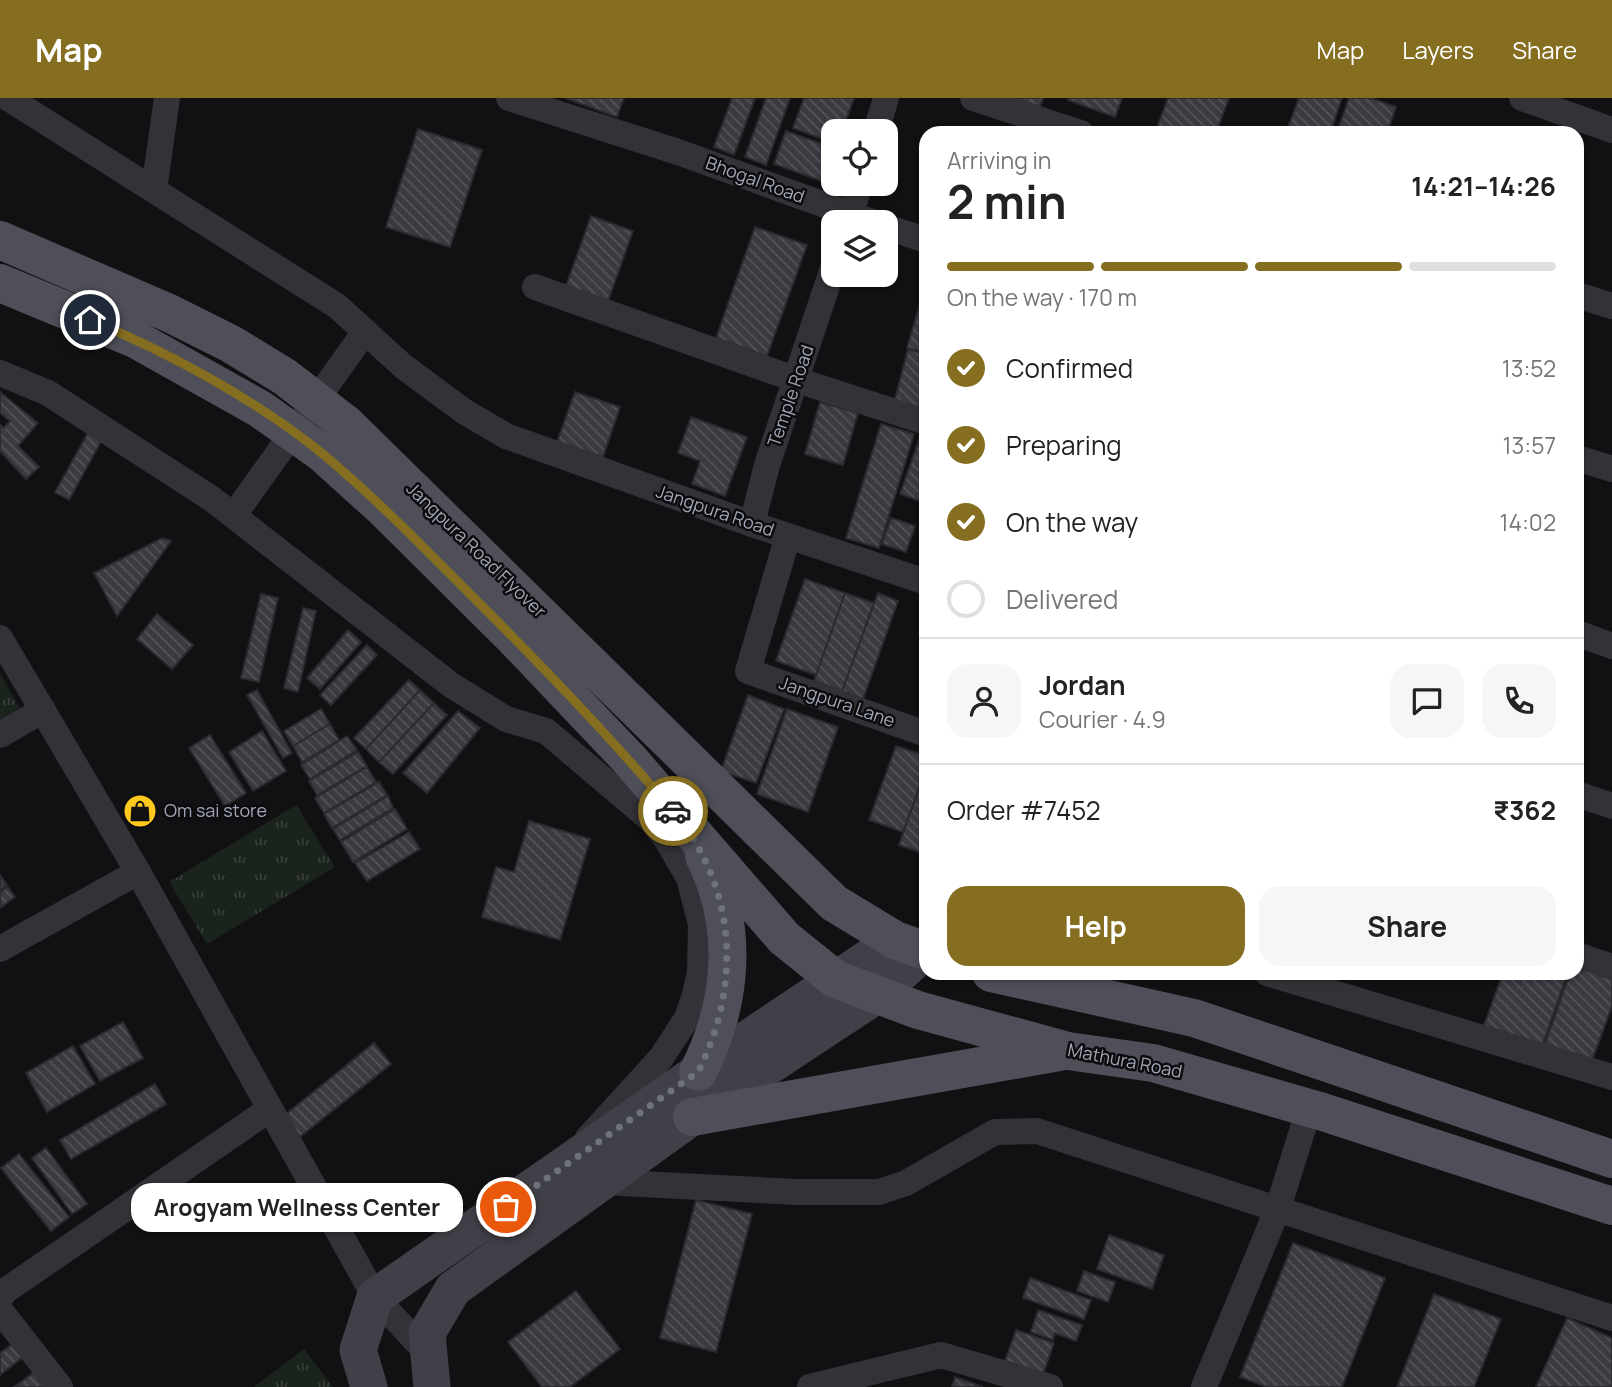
<!DOCTYPE html>
<meta charset="utf-8">
<style>
:root{--surface:#fff;--page:#f6f6f6;--text:#222;--muted:#767676;--line:#e0e0e0;--accent:#856e20}
body{margin:0;font-family:Manrope,sans-serif;background:var(--page);color:var(--text);height:100vh;display:flex;flex-direction:column;font-size:26px;white-space:nowrap}
*{box-sizing:border-box;margin:0}
p{font-size:23px;color:var(--muted)}
.icon{flex:none;width:38px;height:38px;fill:none;stroke:currentColor;stroke-width:2;stroke-linecap:round;stroke-linejoin:round}
.map{position:relative;flex:1;overflow:hidden}
.side{position:absolute;left:919px;top:28px;width:665px;height:854px;display:flex;flex-direction:column;background:var(--surface);border-radius:21px;box-shadow:0 2px 5px #0004}
.side>*{flex:none}
.buttons{position:absolute;left:821px;top:21px;display:grid;gap:14px}
.buttons a{display:grid;place-items:center;width:77px;height:77px;border-radius:14px;background:var(--surface);box-shadow:0 2px 5px #0004;font-size:35px}
.pin{position:absolute;display:grid;place-items:center;width:60px;height:60px;color:#fff;margin:-30px;border:4px solid #fff;border-radius:50%;box-shadow:0 2px 7px #0007}
.courier{position:absolute;display:grid;place-items:center;width:70px;height:70px;margin:-35px;border:5px solid #856e20;border-radius:50%;background:#fff;color:#222;box-shadow:0 2px 9px #0007}
.bubble{position:absolute;height:49px;border-radius:21px;background:var(--surface);box-shadow:0 2px 5px #0004;font-size:23px;font-weight:700;line-height:49px;text-align:center}
.overview em{font-style:normal;font-weight:700}
.overview div{display:flex;flex-direction:column-reverse}
.overview{display:flex;align-items:center;justify-content:space-between;height:119px;padding:0 28px}
h1{font-size:46px;font-weight:700;line-height:52px}
.bar{display:grid;grid-template-columns:repeat(4,1fr);gap:10px 7px;align-content:center;height:84px;padding:0 28px}
.bar i{height:9px;border-radius:5px;background:var(--line)}
.bar .active{background:var(--accent)}
.bar p{grid-column:span 4}
.line{display:flex;align-items:center;gap:18px;padding:0 28px;border-top:2px solid var(--line)}
.line div{flex:1}
.round{display:grid;place-items:center;flex:none;width:74px;height:74px;border-radius:21px;background:var(--page)}
ol{padding:0 28px;list-style:none}
li{display:flex;align-items:center;gap:21px;height:77px}
li p{margin-inline-start:auto}
li .icon{padding:7px;border-radius:50%;background:var(--accent);color:#fff;stroke-width:4}
li:last-child{color:var(--muted)}
li i{width:38px;height:38px;border:4px solid var(--line);border-radius:50%}
.button{display:flex;gap:14px;margin-top:auto;padding:14px 28px}
.button a{flex:1;height:80px;border-radius:21px;background:var(--accent);color:#fff;font-size:28px;font-weight:700;line-height:80px;text-align:center}
.button a+a{background:var(--page);color:var(--text)}
header{display:flex;align-items:center;gap:42px;box-sizing:border-box;height:98px;padding:0 35px;background:var(--accent);color:#fff}
header strong{font-size:33px}
nav{display:flex;gap:38px;margin-inline-start:auto;font-size:24px}
.map>svg:first-child{display:block}
.grass{fill:url(#grass-tufts)}
.building{fill:url(#building-back-hatch);stroke:#2b2b2f;stroke-width:2}
.lines{fill:none;stroke-linecap:round;stroke-linejoin:round}
.street{stroke:#323238;stroke-width:26}
.secondary{stroke:#404148;stroke-width:37}
.primary{stroke:#4e4f58;stroke-width:38}
.done{stroke:#6f717c;stroke-width:7;stroke-dasharray:0 12.6}
.route{stroke:#856e20;stroke-width:9}
.labels{text-anchor:middle;stroke-width:5;stroke-linejoin:round;paint-order:stroke}
.street-label{font-size:18px;fill:#a1a5b5;stroke:#0c0c0e}
.poi-label{font-size:18px;fill:#a1a5b5;stroke:#0c0c0e;text-anchor:start}
</style>
<header>
<strong>Map</strong>
<nav><a>Map</a><a>Layers</a><a>Share</a></nav>
</header>
<div class="map">
<svg width="1612" height="1289" viewBox="0 0 1612 1289">
<defs>
<pattern id="grass-tufts" width="24" height="20" patternUnits="userSpaceOnUse" patternTransform="scale(1.75)"><rect width="24" height="20" fill="#1b231d"/><path d="M3 7l-1-3M5 7V3M7 7l1-3M15 17l-1-3M17 17v-4M19 17l1-3" fill="none" stroke="#39403c"/></pattern>
<pattern id="building-back-hatch" width="6" height="6" patternUnits="userSpaceOnUse" patternTransform="scale(1.75)"><rect width="6" height="6" fill="#3a3b41"/><path d="M-1 5l2 2M0 0l6 6M5-1l2 2" fill="none" stroke="#53545a"/></pattern>
</defs>
<rect width="100%" height="100%" fill="#111113"/>
<path class="grass" d="M0,575L20,611L0,623Z
M296,707L335,769L207,846L169,784Z
M304,1251L333,1289H254Z"/>
<path class="building" d="M565,0H624L617,19Z
M732,0H755L734,57L714,49Z
M766,0H790L766,67L745,59Z
M804,0H854L842,33H833V45L793,30Z
M1013,0H1043L1040,9Z
M1069,0H1122L1115,19L1068,2Z
M1168,0H1229L1216,35H1155Z
M1299,0H1342L1330,35H1286Z
M1349,0H1371L1396,9L1387,35H1337Z
M418,31L482,52L450,149L386,129Z
M786,33L833,50V68L827,85L774,66Z
M591,118L633,133L608,203L566,188Z
M755,129L807,147L767,258L716,240Z
M924,192L926,193V255L907,250Z
M908,251L926,256V321L892,312Z
M0,294L38,325L18,348L39,369L26,381L0,353V327L4,330L10,323L0,315Z
M575,294L620,309L603,359L557,344Z
M820,304L858,315L843,367L805,356Z
M691,319L747,339L725,398L692,386L700,363L678,355Z
M881,326L914,336L879,450L846,440Z
M89,333L103,340L69,402L55,394Z
M919,342L926,344V388L920,403L900,396Z
M891,420L915,428L906,454L882,446Z
M162,440L171,443L117,518L94,475Z
M805,481L845,495L816,577L776,563Z
M845,495L874,505L842,593L814,583Z
M878,495L898,503L863,601L842,593Z
M261,496L278,500L259,584L241,580Z
M303,510L316,513L298,594L284,590Z
M157,516L193,547L172,571L137,541Z
M348,532L361,544L320,591L307,580Z
M367,547L377,557L331,607L320,597Z
M409,582L420,592L366,651L354,640Z
M257,592L292,655L283,660L247,597Z
M420,592L434,605L379,664L366,651Z
M748,597L784,611L756,685L721,673Z
M434,605L447,617L393,676L379,664Z
M321,611L330,626L293,648L284,633Z
M787,611L838,629L808,714L757,696Z
M458,613L480,630L427,695L403,675Z
M330,626L339,642L302,664L293,648Z
M262,633L286,673L253,693L229,654Z
M210,637L246,695L225,708L189,650Z
M347,638L357,652L310,681L301,667Z
M896,648L926,658V671L903,734L869,722Z
M358,654L367,668L317,697L309,683Z
M367,669L376,684L324,715L315,700Z
M926,671V748L923,755L899,747Z
M379,684L387,697L332,730L324,716Z
M388,698L393,710L340,742L333,731Z
M395,711L407,731L353,764L341,744Z
M529,723L590,741L560,842L482,819L496,769L514,774Z
M409,734L420,751L367,783L355,765Z
M0,777L7,787L0,792Z
M8,789L15,799L0,810V794Z
M1577,865L1612,877V908L1590,968L1543,952L1570,875H1577Z
M1503,875L1567,877L1541,951L1483,930Z
M123,924L143,960L100,983L80,948Z
M374,945L391,966L297,1041L280,1021Z
M73,948L95,986L47,1014L26,975Z
M155,986L166,1006L71,1061L60,1042Z
M46,1050L87,1106L72,1116L32,1060Z
M19,1056L69,1119L51,1133L1,1070Z
M696,1102L752,1116L716,1254L660,1240Z
M1109,1137L1164,1157L1152,1191L1097,1171Z
M1293,1145L1385,1180L1342,1289H1267L1240,1279Z
M1084,1173L1115,1184L1108,1204L1077,1193Z
M1030,1180L1091,1202L1084,1221L1023,1200Z
M576,1193L620,1251L570,1289H542L508,1244Z
M1434,1196L1501,1221L1474,1289H1397Z
M1038,1212L1082,1227L1076,1243L1055,1235L1053,1242L1031,1234Z
M1567,1220L1612,1240V1289H1536Z
M1016,1232L1054,1245L1043,1276L1005,1263Z
M18,1242L28,1255L0,1277V1255Z
M40,1270L54,1289H14Z
M955,1279L983,1289H952Z"/>
<g class="lines">
<path class="street" d="M8,0L337,208L404,269L465,314L506,338L752,426L926,484
M509,0L678,54L872,124
M973,0L1081,35
M1522,0L1612,32
M876,33L886,0
M154,92L167,0
M848,124L860,86
M886,129L926,142
M535,189L797,282L926,324
M1577,197L1612,208
M0,275L48,295L212,401L451,587L506,621L546,633L650,721L665,739L689,780L701,826L700,874L695,897L687,920L661,960L588,1040
M1577,360L1612,371
M234,417L364,235
M752,426L767,367L833,170
M788,438L748,573L926,636
M1577,535L1612,548
M0,540L138,774L375,1199L429,1257
M0,637L43,612
M1577,696L1612,708
M0,851L138,774
M1577,857L1612,869
M1267,875L1612,979
M602,1084L797,1094H879L906,1085L995,1034L1037,1033L1612,1220
M0,1200L5,1193L270,1011
M0,1212L60,1289
M810,1289L941,1257L1050,1289
M1204,1289L1278,1110L1309,1011"/>
<path class="secondary" d="M369,1289L358,1252L375,1199L698,974L895,842
M432,1289L427,1235L453,1191L692,1019L877,897L925,853"/>
<path class="primary" d="M0,142L169,215L231,246L285,279L346,326L834,805L895,842L926,853
M0,185L135,241L260,311L322,355L384,411L512,538L629,661L784,840L835,881L918,912L1068,953L1153,965L1323,1014L1612,1108
M991,875L1194,920L1612,1061
M698,974C733,905 739,828 704,758
M692,1019L1059,954"/>
</g>
<g class="lines">
<path class="done" d="M506,1109L698,974C742,887 737,789 673,713"/>
<path class="route" d="M90,222C166,253 260,304 324,357C379,403 430,456 481,507C547,573 612,641 673,713"/>
</g>
<defs>
<symbol id="shop-disc" viewBox="-11 -11 22 22"><circle r="9.5" fill="#ffca1d" stroke="#0c0c0e"/><path d="M-5-2.5h2.3a2.7 3.5 0 0 1 5.4 0H5L5.5 6h-11ZM-1.5-2.5h3a1.5 2.3 0 0 0-3 0Z" fill="#111"/></symbol>
</defs>
<g fill-rule="evenodd">
<use href="#shop-disc" x="121" y="694" width="38" height="38"/>
</g>
<g class="labels">
<g class="street-label">
<text transform="translate(755 82) rotate(20)" y="6">Bhogal Road</text>
<text transform="translate(791 298) rotate(-71)" y="6">Temple Road</text>
<text transform="translate(715 413) rotate(19)" y="6">Jangpura Road</text>
<text transform="translate(476 452) rotate(44)" y="6">Jangpura Road Flyover</text>
<text transform="translate(837 604) rotate(19)" y="6">Jangpura Lane</text>
<text transform="translate(1125 963) rotate(11)" y="6">Mathura Road</text>
</g>
<g class="poi-label">
<text x="164" y="719">Om sai store</text>
</g>
</g>
</svg>
<div class="buttons">
<a><svg class="icon" aria-label="locate" viewBox="0 0 24 24"><circle cx="12" cy="12" r="6"/><path d="M12 2v4M12 18v4M2 12h4M18 12h4"/></svg></a>
<a><svg class="icon" aria-label="layers" viewBox="0 0 24 24"><path d="M12 4l9 5-9 5-9-5zM3 14l9 5 9-5"/></svg></a>
</div>
<div class="pin" style="left:506px;top:1109px;background:#ea580c"><svg class="icon" aria-label="bag" viewBox="0 0 24 24"><path d="M5 8h14l-1 12H6zM9 8a3 3 0 0 1 6 0"/></svg></div>
<div class="pin" style="left:90px;top:222px;background:#1f2937"><svg class="icon" aria-label="home" viewBox="0 0 24 24"><path d="M3 11l9-7 9 7M6 9v11h12V9"/></svg></div>
<div class="courier" style="left:673px;top:713px"><svg class="icon" aria-label="car" viewBox="0 0 24 24"><path d="M5 17H2v-5l4-1 3-4h7l3 4 3 1v5h-3M9 17h6M6 11h13"/><circle cx="7" cy="17" r="2"/><circle cx="17" cy="17" r="2"/></svg></div>
<div class="bubble" style="left:131px;top:1085px;width:332px">Arogyam Wellness Center</div>
<section class="side">
<div class="overview"><div><h1>2 min</h1><p>Arriving in</p></div><em>14:21–14:26</em></div>
<div class="bar"><i class="active"></i><i class="active"></i><i class="active"></i><i></i><p>On the way · 170 m</p></div>
<ol>
<li><svg class="icon" aria-label="check" viewBox="0 0 24 24"><path d="M5 12l5 5 9-10"/></svg>Confirmed<p>13:52</p></li>
<li><svg class="icon" aria-label="check" viewBox="0 0 24 24"><path d="M5 12l5 5 9-10"/></svg>Preparing<p>13:57</p></li>
<li><svg class="icon" aria-label="check" viewBox="0 0 24 24"><path d="M5 12l5 5 9-10"/></svg>On the way<p>14:02</p></li>
<li><i></i>Delivered</li>
</ol>
<div class="line" style="height:126px"><a class="round"><svg class="icon" aria-label="person" viewBox="0 0 24 24"><circle cx="12" cy="8" r="4"/><path d="M4 21q1-7 8-7t8 7"/></svg></a><div><b>Jordan</b><p>Courier · 4.9</p></div><a class="round"><svg class="icon" aria-label="chat" viewBox="0 0 24 24"><path d="M4 5h16v11H9l-5 4z"/></svg></a><a class="round"><svg class="icon" aria-label="phone" viewBox="0 0 24 24"><path d="M5 4h4l2 5-3 2q2 4 5 5l2-3 5 2v4C11 20 4 13 5 4z"/></svg></a></div>
<div class="line" style="height:91px"><div>Order #7452</div><b>₹362</b></div>
<div class="button"><a>Help</a><a>Share</a></div>
</section>
</div>
